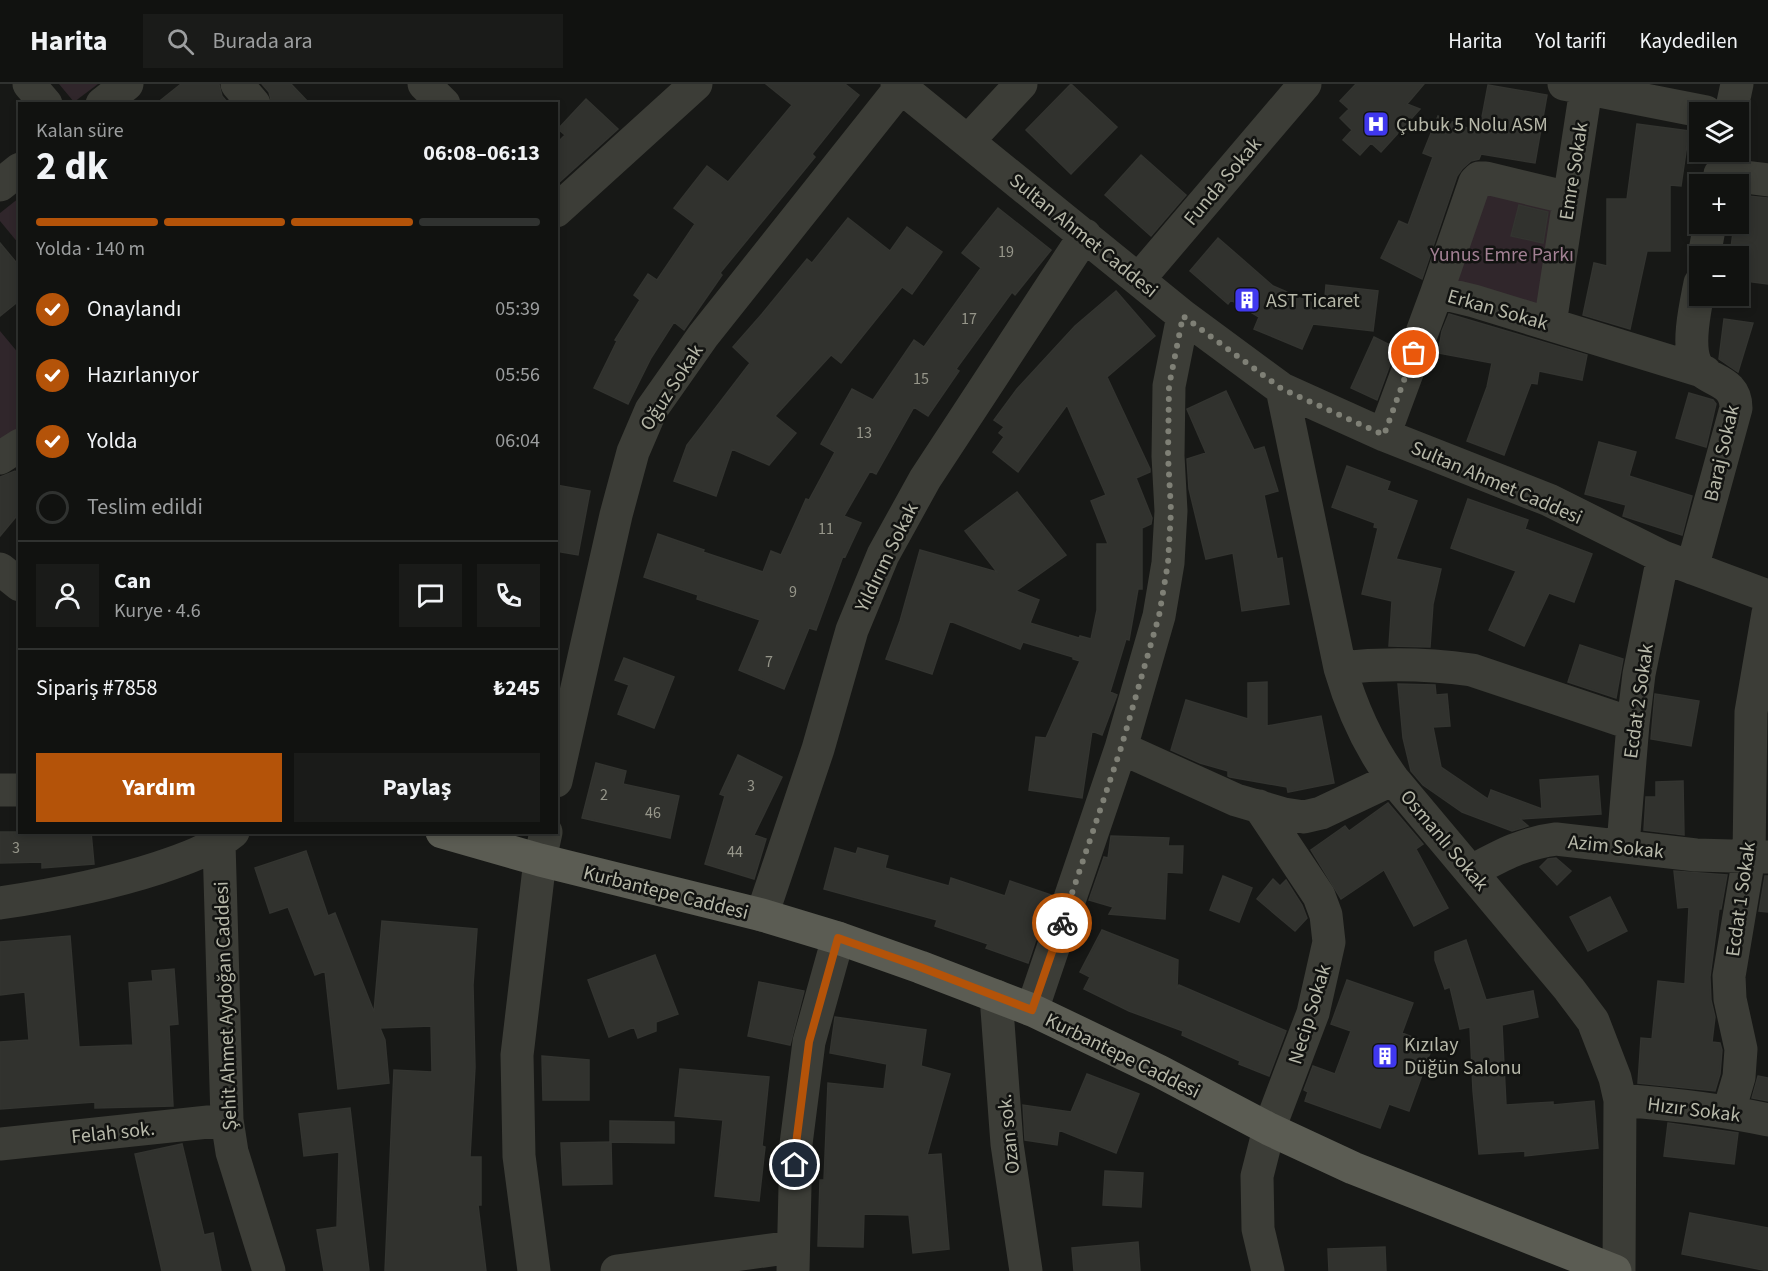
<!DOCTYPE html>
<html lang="tr">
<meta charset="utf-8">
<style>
:root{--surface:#111210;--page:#1a1b19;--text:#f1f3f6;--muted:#9c9e9f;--line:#303230;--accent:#b45309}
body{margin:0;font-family:"Source Sans 3",sans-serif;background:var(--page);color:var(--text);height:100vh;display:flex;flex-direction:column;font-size:22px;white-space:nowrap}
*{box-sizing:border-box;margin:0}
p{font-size:20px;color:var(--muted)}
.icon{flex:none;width:33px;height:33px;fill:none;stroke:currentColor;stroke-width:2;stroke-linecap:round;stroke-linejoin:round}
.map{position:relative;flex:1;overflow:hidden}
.drawer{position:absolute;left:18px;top:18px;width:540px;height:732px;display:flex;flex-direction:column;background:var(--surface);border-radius:0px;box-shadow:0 3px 9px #0003,0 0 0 2px var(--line)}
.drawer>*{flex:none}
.tools{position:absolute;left:1689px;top:18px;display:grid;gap:12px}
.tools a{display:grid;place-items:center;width:60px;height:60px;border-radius:0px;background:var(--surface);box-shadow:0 3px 9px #0003,0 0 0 2px var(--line);font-size:30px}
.pin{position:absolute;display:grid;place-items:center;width:51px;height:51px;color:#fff;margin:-26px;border:3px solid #fff;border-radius:50%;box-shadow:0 2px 6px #0007}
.courier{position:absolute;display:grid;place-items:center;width:60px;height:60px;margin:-30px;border:4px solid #b45309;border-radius:50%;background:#fff;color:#222;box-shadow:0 2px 8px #0007}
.head em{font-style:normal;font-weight:700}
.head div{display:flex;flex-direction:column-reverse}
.head{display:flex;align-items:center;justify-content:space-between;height:102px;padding:0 18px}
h1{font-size:39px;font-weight:700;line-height:45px}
.bar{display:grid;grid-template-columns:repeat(4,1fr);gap:9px 6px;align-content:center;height:72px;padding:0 18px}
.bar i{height:8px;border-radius:4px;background:var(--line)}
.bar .on{background:var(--accent)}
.bar p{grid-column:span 4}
.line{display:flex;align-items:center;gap:15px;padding:0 18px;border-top:2px solid var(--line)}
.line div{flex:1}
.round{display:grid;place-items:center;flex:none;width:63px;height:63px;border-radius:0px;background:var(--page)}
ol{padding:0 18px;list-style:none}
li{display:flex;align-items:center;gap:18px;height:66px}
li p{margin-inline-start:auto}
li .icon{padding:6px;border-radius:50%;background:var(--accent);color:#fff;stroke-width:4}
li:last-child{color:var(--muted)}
li i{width:33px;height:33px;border:3px solid var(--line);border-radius:50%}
.button{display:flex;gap:12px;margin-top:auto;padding:12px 18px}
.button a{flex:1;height:69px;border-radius:0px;background:var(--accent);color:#fff;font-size:24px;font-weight:700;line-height:69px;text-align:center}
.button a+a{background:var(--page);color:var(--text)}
header{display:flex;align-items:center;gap:36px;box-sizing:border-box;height:84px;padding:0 30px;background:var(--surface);border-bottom:2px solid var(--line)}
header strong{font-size:28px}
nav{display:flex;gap:33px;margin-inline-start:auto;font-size:21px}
.search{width:420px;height:54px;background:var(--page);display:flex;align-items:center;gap:15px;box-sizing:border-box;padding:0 21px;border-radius:0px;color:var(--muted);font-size:22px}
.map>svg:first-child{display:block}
.green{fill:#30262b}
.building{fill:#31322e;stroke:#333430;stroke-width:1.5}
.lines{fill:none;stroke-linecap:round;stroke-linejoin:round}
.minor{stroke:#3c3d37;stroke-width:33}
.major{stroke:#5b5c53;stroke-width:33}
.done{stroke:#7f8076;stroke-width:6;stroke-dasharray:0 10.8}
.route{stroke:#b45309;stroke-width:8}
.labels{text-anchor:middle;stroke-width:5;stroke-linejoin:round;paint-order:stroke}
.number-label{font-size:16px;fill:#96968a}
.poi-label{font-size:20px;fill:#b7b8a9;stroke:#121311;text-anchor:start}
.street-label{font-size:20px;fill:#b7b8a9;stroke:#121311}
.park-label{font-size:20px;fill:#a28093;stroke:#121311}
</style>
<header>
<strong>Harita</strong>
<div class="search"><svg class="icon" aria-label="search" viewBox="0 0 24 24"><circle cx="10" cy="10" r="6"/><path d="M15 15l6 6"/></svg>Burada ara</div>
<nav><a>Harita</a><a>Yol tarifi</a><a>Kaydedilen</a></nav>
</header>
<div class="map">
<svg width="1768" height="1187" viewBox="0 0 1768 1187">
<rect width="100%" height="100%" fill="#171816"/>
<path class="green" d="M59,0H98L74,18Z
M1480,98L1558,124L1542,232L1437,203Z
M19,114V160L0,137V129Z
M0,247L20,271L19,344L0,358Z"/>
<path class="building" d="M181,0H219L222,12L229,20H156Z
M262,0H291L310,20H272L269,8Z
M766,0H845L859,11L812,70L815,73L720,189L722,191L684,246L674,238L651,274L628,320L594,304L617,257L615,256L640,216L634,211L648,190L657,196L695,140L674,124L707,82L728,98L792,21Z
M1071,0L1117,43L1071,90L1026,46Z
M1356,0H1424L1407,20L1420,25L1381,68L1371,59L1360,71L1343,56L1352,46L1340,34L1349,25L1340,17Z
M1488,1L1547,11L1535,79L1481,70L1479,75L1471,77L1462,85L1457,92L1422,195L1381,174L1399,137L1408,141L1433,73L1423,69L1438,32L1479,49Z
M586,15L618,45L556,101V60L565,51L558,45Z
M1637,40L1689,47L1681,102L1670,101V167H1647L1630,245L1583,231L1594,179L1607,182V115H1627Z
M1141,71L1186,111L1151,152L1105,111Z
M1738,111L1768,114V200L1738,196V172H1730L1734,140H1738Z
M1519,121L1548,128L1543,159L1511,152Z
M998,124L1051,166L1015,211L1012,208L956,285L959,287L928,332L914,323L876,390L870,387L844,432L861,439L845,473L843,472L816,546L809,544L784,605L739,586L760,536L697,515L698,511L644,493L658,450L704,466L703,468L763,488L771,467L781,471L806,415L809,416L835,368L821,360L852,305L873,316L914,256L924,263L981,184L962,169Z
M848,134L890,167L907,143L942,168L912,210L902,203L841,279L831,271L775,332L796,349L769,381L732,365L716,412L674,397L687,361L750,279L733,263L762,230L807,175L812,179Z
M1218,154L1273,202L1324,224L1326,201L1378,207L1373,247L1313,240L1302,265L1254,245L1259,233L1231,216L1228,220L1190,187Z
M0,159L20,183V216L0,232Z
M1116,207L1155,252L1107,293L1150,385V388L1136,394L1152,434L1151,440L1142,444V505H1138L1129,556L1126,555L1110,608L1117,611L1102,651L1092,647L1082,714L1029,706L1036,653L1046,654L1080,577L1073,575V573L1023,558L1020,565L950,537L932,590L886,575L900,537L920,466L997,488L965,447L1017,408L1066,471L1016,507L1039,516L1030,539L1079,554L1080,552L1091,555L1097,526V460H1108L1091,417L1106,411L1067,321L1018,388L993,368L1004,353L999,349L1004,343L994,336L1017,305L1075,242Z
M1449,230L1587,271L1582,296L1539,287L1537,300L1531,299L1504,371L1467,357L1487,303L1492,279L1438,269L1442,247Z
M1724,235L1753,239L1738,288L1719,275Z
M1374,253L1396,264L1377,316L1351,304Z
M1226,307L1254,366L1264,363L1278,407L1264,411L1277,475L1282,474L1289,520L1242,527L1233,469L1206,475L1189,405L1187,375L1206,369L1187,325Z
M1689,309L1713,316L1716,320L1706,363L1676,354Z
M1599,358L1636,368L1629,392L1692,412L1682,451L1623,432L1626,421L1585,410Z
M1347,382L1390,398L1387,406L1417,417L1396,475L1441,485L1433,520L1430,563L1389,562L1392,517L1362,510L1378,444L1374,443L1375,439L1332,423Z
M15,387L20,391V428L0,452V393Z
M556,401L590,407L578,471L556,467Z
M1468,415L1528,436L1525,445L1592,470L1574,518L1549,509L1524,562L1489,546L1516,487L1451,464Z
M1580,561L1623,575L1616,614L1568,598Z
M624,574L674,593L654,644L618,630L629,601L615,596Z
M1267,598V642L1321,632L1334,699L1288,708L1287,703L1230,693L1228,692V687L1200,679L1171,666L1186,616L1248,635V599Z
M1398,600L1435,601L1436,611L1447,610L1450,642L1433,643L1441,683L1488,715L1491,706L1542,725L1540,696L1598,692L1601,730L1520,735L1528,742L1512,747L1462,728L1423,701L1411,687L1403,654Z
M1655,610L1699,617L1691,662L1651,655Z
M738,671L782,693L754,751L766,755L754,795L705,780L725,712L720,710Z
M596,679L626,687L623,700L679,712L670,754L582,734Z
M1683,697L1684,751L1644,746L1646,713H1656V698Z
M1388,719L1423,760L1416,765L1448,824L1414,842L1384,786L1341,815L1311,766L1345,742L1349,747Z
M0,748H91L94,780L42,784V778L0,779Z
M1111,752L1169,754L1168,762H1183L1182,789L1167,788L1165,835L1109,830L1113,823L1089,816L1104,773L1108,774Z
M835,764L856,770L858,764L888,772L885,784L949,802L951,794L1005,812L1010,797L1051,811L1028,879L986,864L988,860L935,842L937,836L824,805Z
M306,767L328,832L335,829L374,928L382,837L477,845L473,901L475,983L470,1073H481V1121H478L486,1187H385L394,986L432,988L431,942L380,944L385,956L389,999L338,1005L325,887L315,891L288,823L270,829L255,784Z
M1556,774L1571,787L1557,801L1540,783L1548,775Z
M1674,787L1727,791L1721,825H1719L1710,893L1711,916L1715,933L1712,958L1720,959L1722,966L1720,990L1715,1007L1638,999L1641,954L1652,955L1658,897L1685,900L1689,823L1678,824Z
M1223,792L1252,804L1239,838L1210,826Z
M1765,792H1768V828L1759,827Z
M1273,795L1280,802L1286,796L1302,821L1307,834L1295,847L1257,815Z
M1610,813L1627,847L1588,867L1570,833Z
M1102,846L1178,876L1177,905L1179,901L1286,947L1269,992L1239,980L1240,977L1182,951L1183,947L1129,927L1084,905L1090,893L1080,888Z
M70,852L79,963L133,961L129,899L153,897L152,887L174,885L178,940L169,941L173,1022L95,1024V1018L0,1025V958L29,956L25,908L0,911V858Z
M1466,856L1486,916L1533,907L1538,933L1502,941L1506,1021L1553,1018V1021L1594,1017L1598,1064L1525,1072V1067L1479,1070L1473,1007L1470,943L1460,945L1450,903L1445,905L1435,876V868Z
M655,871L678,930L656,938V947L638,954L634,943L609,953L588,896Z
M1347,896L1413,919L1402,949L1433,961L1409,1027L1389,1020L1380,1044L1305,1017L1308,1008L1304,1006L1313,982L1335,990L1351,947L1331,940Z
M759,898L804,907L790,961L748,952Z
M835,933L926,946L921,982L950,990L927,1071L941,1070L949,1165L913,1169L909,1131L864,1130L863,1163L818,1162L820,1096H824L828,999L884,1005L887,980L830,969Z
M542,972L589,976V1016H543Z
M680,985L769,993L762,1062L765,1063L759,1117L715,1112L723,1036L675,1032Z
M1087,990L1139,1010L1116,1069L1059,1046L1057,1061L1025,1056L1023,1021L1071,1028Z
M1758,992L1768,994V1017L1752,1014Z
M350,1024L369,1187H324L317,1146L337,1143L339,1068L304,1072L299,1030Z
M610,1037L674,1038V1059L610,1058Z
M1668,1039L1738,1049L1734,1080L1664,1072Z
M611,1058L612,1100L563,1101L561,1059Z
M182,1060L204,1151L213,1149L221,1187H162L135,1070Z
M1105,1087L1143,1089L1141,1123L1103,1121Z
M1690,1129L1768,1144V1187L1682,1170Z
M1138,1158L1140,1187H1074L1072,1164Z
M1385,1163L1386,1187H1329L1328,1165Z"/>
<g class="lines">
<path class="minor" d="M29,0L46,20
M237,0L254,20
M424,0L444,20
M897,0L1183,232L1282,305L1384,351L1549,416L1663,473L1768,512
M1564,0L1706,28
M102,20L127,0
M1731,28L1737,0
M968,57L1021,0
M1720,90L1768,96
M0,101L20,85
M556,127L696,0
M1704,172L1710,140
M1139,195L1305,0
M1437,208L1475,98L1479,94H1486L1569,114
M1550,240L1586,5
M1282,305L1340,584C1352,625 1368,661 1393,695L1569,905L1593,937L1615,994L1620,1016L1619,1187
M1384,351L1437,208L1474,217L1705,288
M0,374L20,361
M1692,484L1736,324C1736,293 1704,299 1695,278C1687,258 1696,220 1700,199
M0,485L20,501
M1340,584C1384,579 1428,580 1472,586L1633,640
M1121,664L1236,716L1284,730L1304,733L1321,729L1393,695
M556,697L616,431L633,368L651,326L703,252L901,3
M0,706H20
M1259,722L1319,812L1326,831L1329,858L1313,929L1269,1045L1257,1092L1258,1145L1268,1187
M219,759L227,1036L232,1068L269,1187
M1623,761L1633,640L1639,590L1663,473
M1472,787C1500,772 1523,759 1556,755L1696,771L1768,773
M0,819C54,811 106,801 158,784C185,775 211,766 233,748
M762,831L818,665L852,546L883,471L925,395L1085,151
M996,912L1007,1060L1026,1187
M1032,926L1121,664L1159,532L1168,479L1171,427L1168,372L1169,302L1183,232
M1620,1016C1670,1020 1719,1025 1768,1036
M1729,1027L1739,993L1741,965L1730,915L1729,892L1749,773L1751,628L1768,529
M0,1060L227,1036
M534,1187L519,1072L517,971L540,776L546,748
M617,1187L793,1163
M793,1187L796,1060L809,958L838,854"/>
<path class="major" d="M442,748L540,776L762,831L838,854L920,883L1032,926L1159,987L1269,1045L1353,1084L1615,1187"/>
</g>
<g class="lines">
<path class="done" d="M1062,839L1121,664L1159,532L1168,479L1171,427L1168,372L1169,302L1183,232L1282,305L1384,351L1414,269"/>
<path class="route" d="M795,1081L796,1060L809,958L838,854L920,883L1032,926L1062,839"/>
</g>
<defs>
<symbol id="hospital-square" viewBox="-11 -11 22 22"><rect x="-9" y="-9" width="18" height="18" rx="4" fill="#4038ee" stroke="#121311"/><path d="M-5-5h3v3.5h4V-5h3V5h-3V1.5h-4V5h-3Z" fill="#fff"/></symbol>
<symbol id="building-square" viewBox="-11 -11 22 22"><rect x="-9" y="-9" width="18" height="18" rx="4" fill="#4038ee" stroke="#121311"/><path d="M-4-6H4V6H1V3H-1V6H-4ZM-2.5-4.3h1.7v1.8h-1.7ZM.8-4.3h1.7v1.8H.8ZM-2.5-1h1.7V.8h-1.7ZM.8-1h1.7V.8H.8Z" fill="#fff"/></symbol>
</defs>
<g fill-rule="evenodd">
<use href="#hospital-square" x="1361" y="25" width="30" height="30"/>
<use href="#building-square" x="1232" y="201" width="30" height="30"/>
<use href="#building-square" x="1370" y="957" width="30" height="30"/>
</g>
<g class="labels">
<g class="number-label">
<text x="1006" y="173">19</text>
<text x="969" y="240">17</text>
<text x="921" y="300">15</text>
<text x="864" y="354">13</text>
<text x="826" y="450">11</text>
<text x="793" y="513">9</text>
<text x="769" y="583">7</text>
<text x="751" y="707">3</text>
<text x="604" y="716">2</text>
<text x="653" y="734">46</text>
<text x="16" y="769">3</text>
<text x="735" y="773">44</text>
</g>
<g class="poi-label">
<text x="1396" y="47">Çubuk 5 Nolu ASM</text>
<text x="1266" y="223">AST Ticaret</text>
<text x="1404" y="967">Kızılay<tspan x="1404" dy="23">Düğün Salonu</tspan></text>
</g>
<g class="street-label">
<text transform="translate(1573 87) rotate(-81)" y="7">Emre Sokak</text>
<text transform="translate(1222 97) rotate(-50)" y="7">Funda Sokak</text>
<text transform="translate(1084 151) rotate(39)" y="7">Sultan Ahmet Caddesi</text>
<text transform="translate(1498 225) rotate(16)" y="7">Erkan Sokak</text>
<text transform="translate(671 303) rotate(-57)" y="7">Oğuz Sokak</text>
<text transform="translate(1721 369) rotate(-77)" y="7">Baraj Sokak</text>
<text transform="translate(1497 398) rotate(23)" y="7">Sultan Ahmet Caddesi</text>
<text transform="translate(886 473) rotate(-64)" y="7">Yıldırım Sokak</text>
<text transform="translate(1638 617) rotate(-82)" y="7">Ecdat 2 Sokak</text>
<text transform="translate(1445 756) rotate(50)" y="7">Osmanlı Sokak</text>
<text transform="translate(1616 762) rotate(6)" y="7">Azim Sokak</text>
<text transform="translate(666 808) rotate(14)" y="7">Kurbantepe Caddesi</text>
<text transform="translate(1740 815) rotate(-82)" y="7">Ecdat 1 Sokak</text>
<text transform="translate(225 922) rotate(-92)" y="7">Şehit Ahmet Aydoğan Caddesi</text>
<text transform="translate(1309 930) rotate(-73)" y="7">Necip Sokak</text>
<text transform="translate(1123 971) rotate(26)" y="7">Kurbantepe Caddesi</text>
<text transform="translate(1694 1025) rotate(7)" y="7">Hızır Sokak</text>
<text transform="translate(113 1048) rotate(-6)" y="7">Felah sok.</text>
<text transform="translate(1008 1050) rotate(-96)" y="7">Ozan sok.</text>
</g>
<g class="park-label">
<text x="1502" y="177">Yunus Emre Parkı</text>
</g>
</g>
</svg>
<div class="tools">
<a><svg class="icon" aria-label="layers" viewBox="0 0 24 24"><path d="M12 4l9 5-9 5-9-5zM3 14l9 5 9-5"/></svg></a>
<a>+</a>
<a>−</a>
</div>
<div class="pin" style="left:1414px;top:269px;background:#ea580c"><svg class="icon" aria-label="bag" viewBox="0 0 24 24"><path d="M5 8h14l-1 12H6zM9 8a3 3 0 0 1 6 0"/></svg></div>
<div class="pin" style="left:795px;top:1081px;background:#1f2937"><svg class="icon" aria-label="home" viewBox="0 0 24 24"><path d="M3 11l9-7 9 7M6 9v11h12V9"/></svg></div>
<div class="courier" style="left:1062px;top:839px"><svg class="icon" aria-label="bike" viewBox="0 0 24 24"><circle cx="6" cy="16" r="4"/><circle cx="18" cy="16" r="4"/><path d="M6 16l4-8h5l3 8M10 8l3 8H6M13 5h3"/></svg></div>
<section class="drawer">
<div class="head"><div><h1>2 dk</h1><p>Kalan süre</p></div><em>06:08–06:13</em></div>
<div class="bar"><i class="on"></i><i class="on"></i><i class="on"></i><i></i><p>Yolda · 140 m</p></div>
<ol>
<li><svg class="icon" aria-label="check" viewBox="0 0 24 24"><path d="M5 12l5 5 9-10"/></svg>Onaylandı<p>05:39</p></li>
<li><svg class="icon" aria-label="check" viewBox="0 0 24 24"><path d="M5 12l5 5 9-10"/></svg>Hazırlanıyor<p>05:56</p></li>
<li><svg class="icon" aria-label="check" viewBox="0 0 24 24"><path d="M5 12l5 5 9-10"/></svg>Yolda<p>06:04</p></li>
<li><i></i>Teslim edildi</li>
</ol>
<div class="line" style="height:108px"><a class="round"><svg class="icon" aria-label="person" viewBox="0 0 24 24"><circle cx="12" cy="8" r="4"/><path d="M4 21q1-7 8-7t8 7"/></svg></a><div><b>Can</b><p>Kurye · 4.6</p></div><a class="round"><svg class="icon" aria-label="chat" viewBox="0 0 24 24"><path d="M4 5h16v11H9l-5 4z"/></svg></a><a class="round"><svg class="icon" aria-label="phone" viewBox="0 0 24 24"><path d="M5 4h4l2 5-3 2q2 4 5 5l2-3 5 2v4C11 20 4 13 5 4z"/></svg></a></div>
<div class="line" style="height:78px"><div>Sipariş #7858</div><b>₺245</b></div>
<div class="button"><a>Yardım</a><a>Paylaş</a></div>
</section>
</div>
